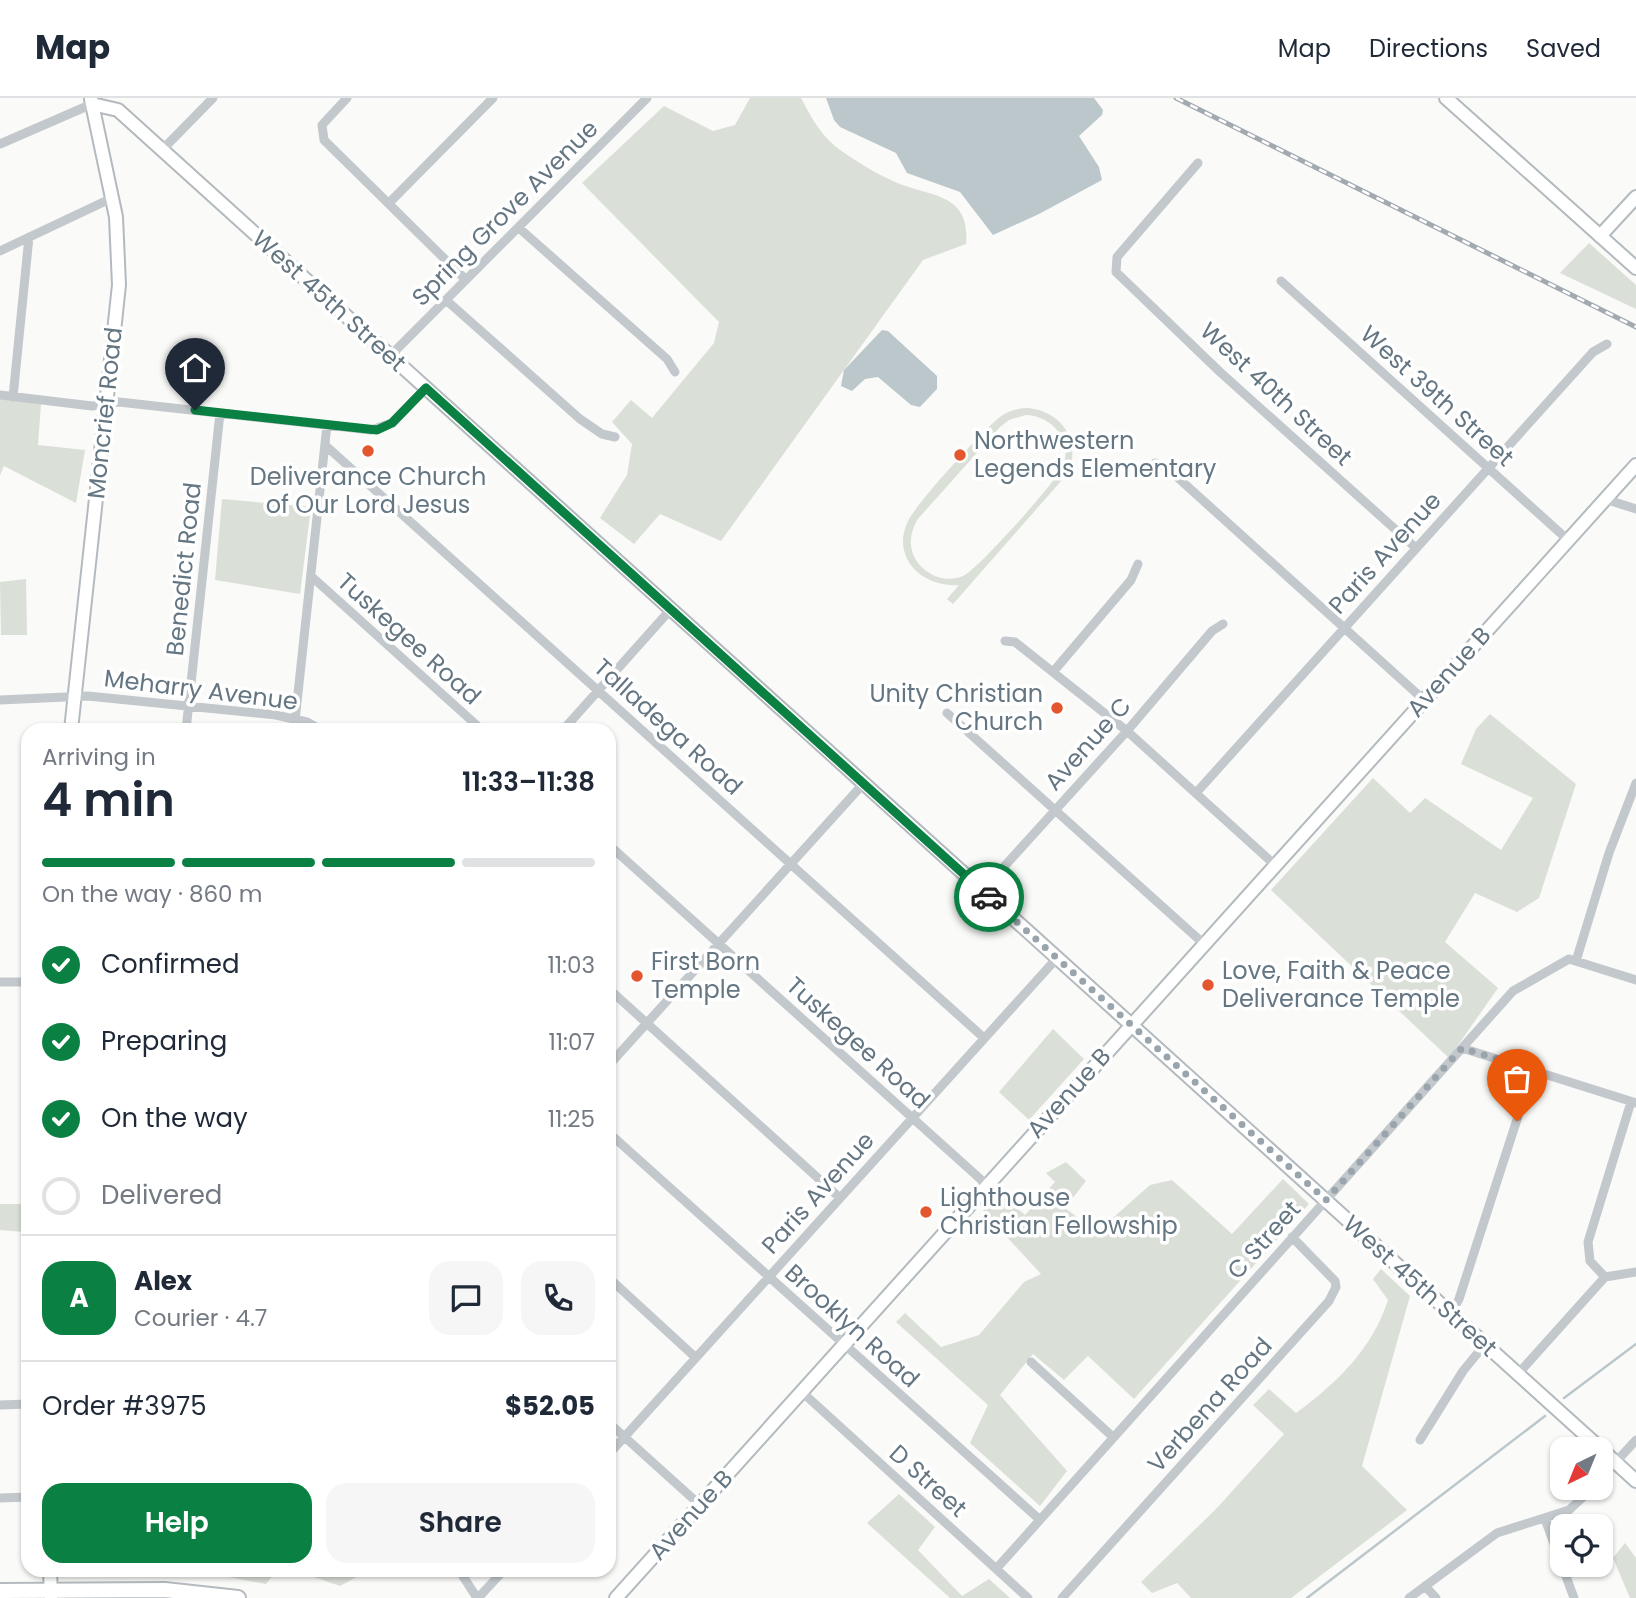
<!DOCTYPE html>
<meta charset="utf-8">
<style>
:root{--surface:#fff;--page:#f6f6f7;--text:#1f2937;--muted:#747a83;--line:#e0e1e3;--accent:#0b8043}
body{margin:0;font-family:Poppins,sans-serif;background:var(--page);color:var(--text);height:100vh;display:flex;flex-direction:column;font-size:26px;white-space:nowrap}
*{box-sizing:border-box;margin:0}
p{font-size:23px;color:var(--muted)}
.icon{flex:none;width:38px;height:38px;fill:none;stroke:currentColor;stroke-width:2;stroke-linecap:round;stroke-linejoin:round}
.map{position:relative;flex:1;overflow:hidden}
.side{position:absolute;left:21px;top:625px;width:595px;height:854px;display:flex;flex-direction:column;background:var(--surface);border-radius:21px;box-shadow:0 2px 5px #0004}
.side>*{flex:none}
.needle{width:46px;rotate:223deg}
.fabs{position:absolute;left:1550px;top:1339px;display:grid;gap:14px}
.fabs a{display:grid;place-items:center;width:63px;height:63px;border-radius:14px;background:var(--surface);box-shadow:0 2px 5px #0004;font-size:35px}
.pin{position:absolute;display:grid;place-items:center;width:60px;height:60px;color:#fff;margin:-72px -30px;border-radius:50% 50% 50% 0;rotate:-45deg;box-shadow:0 0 7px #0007}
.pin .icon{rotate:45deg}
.courier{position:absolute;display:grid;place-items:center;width:70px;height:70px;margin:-35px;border:5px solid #0b8043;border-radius:50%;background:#fff;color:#222;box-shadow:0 2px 9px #0007}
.summary em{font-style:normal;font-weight:600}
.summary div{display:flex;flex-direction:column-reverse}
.summary{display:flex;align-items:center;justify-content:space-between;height:119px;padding:0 21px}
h1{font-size:46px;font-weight:600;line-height:52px}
.bar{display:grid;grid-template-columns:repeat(4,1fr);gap:10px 7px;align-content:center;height:84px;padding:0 21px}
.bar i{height:9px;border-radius:5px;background:var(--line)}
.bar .on{background:var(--accent)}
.bar p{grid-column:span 4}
.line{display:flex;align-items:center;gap:18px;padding:0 21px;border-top:2px solid var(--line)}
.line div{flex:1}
.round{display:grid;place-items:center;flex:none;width:74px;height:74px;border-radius:21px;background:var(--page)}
ol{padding:0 21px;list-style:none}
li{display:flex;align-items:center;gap:21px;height:77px}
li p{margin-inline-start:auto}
li .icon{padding:7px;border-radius:50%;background:var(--accent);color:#fff;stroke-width:4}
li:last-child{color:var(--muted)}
li i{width:38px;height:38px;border:4px solid var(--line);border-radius:50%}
.cta{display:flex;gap:14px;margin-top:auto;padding:14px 21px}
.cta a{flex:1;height:80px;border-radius:21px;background:var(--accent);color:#fff;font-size:28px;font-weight:600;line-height:80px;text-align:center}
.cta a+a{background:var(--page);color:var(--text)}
header{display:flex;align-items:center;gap:42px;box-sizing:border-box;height:98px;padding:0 35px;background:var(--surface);border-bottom:2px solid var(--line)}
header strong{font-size:33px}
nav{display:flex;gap:38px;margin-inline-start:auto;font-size:24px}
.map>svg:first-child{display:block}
.green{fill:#dadfd7;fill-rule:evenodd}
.water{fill:#bbc7cb}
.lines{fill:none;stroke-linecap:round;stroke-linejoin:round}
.stream{stroke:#bbc7cb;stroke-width:2.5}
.secondary-casing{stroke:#b3babf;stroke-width:16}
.primary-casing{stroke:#b5babe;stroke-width:18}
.street{stroke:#c3c8cc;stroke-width:9}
.secondary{stroke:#fff;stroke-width:12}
.primary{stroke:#fff;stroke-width:14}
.rail-casing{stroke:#a2aab0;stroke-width:5}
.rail{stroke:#fff;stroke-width:2.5;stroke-dasharray:8;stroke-linecap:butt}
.done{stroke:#99a4ac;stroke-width:7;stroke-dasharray:0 12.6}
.route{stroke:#0b8043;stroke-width:9}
.poi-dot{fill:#e4572e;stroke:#fff;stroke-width:2.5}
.labels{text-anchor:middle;stroke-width:7;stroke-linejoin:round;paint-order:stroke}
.street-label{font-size:24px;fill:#657683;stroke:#fff}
.poi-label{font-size:24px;fill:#657683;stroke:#fff;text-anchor:start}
</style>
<header>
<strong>Map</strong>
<nav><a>Map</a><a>Directions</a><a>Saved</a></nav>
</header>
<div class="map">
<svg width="1636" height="1500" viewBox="0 0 1636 1500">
<rect width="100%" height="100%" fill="#fafaf8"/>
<path class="green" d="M750,0H801C812,21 823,41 843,54C859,65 877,76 895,84C929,99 971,94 966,146L923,162L721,443L660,416L634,446L600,420L627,377L632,346L612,324L631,302L652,320L714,245L719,224L582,85L664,8L713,33L735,27Z
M1589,145L1636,187V211L1560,175Z
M0,301L41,306L38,347L85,352L76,405L4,368L0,377Z
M1025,310C1060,311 1081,341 1069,374L953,506L947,501L959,487C924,490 890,461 908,423C916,406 984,331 1000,319C1008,313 1016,311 1025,310ZM1026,317C1052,318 1073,342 1063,368C1057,383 977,472 963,478C946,485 926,478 916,462C908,449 910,435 917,422L1000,329L1009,322Z
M222,401L311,409L300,496L215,482Z
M26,481L27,537H1L0,484Z
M1490,616L1576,686L1539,800L1517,814L1475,795L1445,844L1498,890L1449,960L1271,792L1373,680L1410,715L1425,700L1501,752L1533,700L1461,666L1476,631Z
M1053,931L1084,961L1029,1022L999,994Z
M1066,1064L1086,1083L1065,1110L1097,1134L1150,1087L1172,1082L1232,1136L1283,1081L1309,1106L1134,1301L1088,1258L1064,1282L1033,1256L1000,1297L1067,1373L1040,1408L970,1345L988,1307L896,1224L905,1215L941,1249L979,1237L1024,1184L1041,1176L983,1113L999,1094L1025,1117L1055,1084L1046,1075Z
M0,1106H23L24,1134L0,1132Z
M1381,1171L1410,1198L1362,1368L1407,1412L1291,1500H1191L1177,1485L1152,1495L1141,1484L1216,1411L1284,1336L1253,1307L1269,1291L1296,1315C1336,1286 1373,1250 1388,1202L1373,1181Z
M899,1396L935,1429L918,1452L962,1498L989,1481L1010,1500H950L867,1425Z
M1625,1445L1636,1460V1500H1630L1613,1460Z
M142,1472H277L266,1486L191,1472Z
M294,1472H369L340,1488Z"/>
<path class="water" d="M826,0H1094L1103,12L1102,17L1079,38L1099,69L1102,82L1039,116L993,137L960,94L907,75L896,55L840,29L834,22Z
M882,232L888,233L937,278V291L920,309L911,307L878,279L865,281L852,293L841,288L844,272Z"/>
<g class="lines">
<path class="stream" d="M1564,1300L1636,1246
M1307,1500L1545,1318"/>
<defs>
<path id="secondary" d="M1446,0L1636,170
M92,6L118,12L1601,1351
M1600,138L1636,99
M71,632L119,187L116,119L91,1
M1601,1351L1636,1383
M50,1472L51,1500
M616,1500L1636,367"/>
<path id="primary" d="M0,1493L165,1492L238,1500"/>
</defs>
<use href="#secondary" class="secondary-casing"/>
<use href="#primary" class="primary-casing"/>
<path class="street" d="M347,0L322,27L324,42L466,182
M0,46L92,6
M162,52L213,0
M1198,65L1117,159L1116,174L1220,274L1416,450
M389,105L493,0
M519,130L667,261L675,274
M0,153L112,100
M1281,183L1568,442
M446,202L580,321L602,336L615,339
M390,258L647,0
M0,297L92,308L119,304L371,332L392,325L426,290
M13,299L29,139
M325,347L984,940
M1155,365L1166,369L1424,602
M1605,401L1636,411
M311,478L482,632
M1005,543L1015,544L1127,633L1275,767
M1053,574L1131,482L1138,466
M0,602L88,598L276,617L307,624L321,632
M947,615L1204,846
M186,632L220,315
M294,632L327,327
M563,632L671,511
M1196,695L1593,254L1607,246
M609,747L987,1087
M982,793L1127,633L1212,533L1223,526
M1576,863L1609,755L1636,685
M0,884H28
M609,891L840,1100
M1462,950L1636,1005
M609,967L864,685
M609,1035L1039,1421
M1605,1179L1590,1163L1588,1144L1631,1004
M609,1180L695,1259
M1451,1216L1459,1201L1533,972
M1031,1264L1113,1339
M1518,1276L1605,1179L1636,1174
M802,1294L1028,1500
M0,1307L28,1306
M609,1325L700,1407
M1420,1342L1463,1273L1485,1246
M609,1356L1057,860
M1601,1380L1636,1342
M0,1400L28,1399
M1545,1421L1574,1500
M996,1471L1513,893L1569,861L1636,882
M459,1472L477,1500
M1425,1488L1436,1500
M478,1500L504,1472
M1062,1500L1329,1203L1336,1189L1335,1183L1292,1139
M1409,1500L1497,1435L1569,1412L1593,1390"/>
<use href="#secondary" class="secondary"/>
<use href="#primary" class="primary"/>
<defs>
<path id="rail" d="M1176,0L1636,229"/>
</defs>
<use href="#rail" class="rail-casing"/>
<use href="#rail" class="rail"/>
</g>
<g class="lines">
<path class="done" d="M989,799L1326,1102L1462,950L1533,972L1517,1023"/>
<path class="route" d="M195,312L377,332L392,325L426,290L989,799"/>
</g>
<g class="poi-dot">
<circle cx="368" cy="353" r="7"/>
<circle cx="960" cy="357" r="7"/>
<circle cx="1057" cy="610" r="7"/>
<circle cx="637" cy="878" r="7"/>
<circle cx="1208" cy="887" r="7"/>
<circle cx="926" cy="1114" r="7"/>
</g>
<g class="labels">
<g class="street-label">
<text transform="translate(505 115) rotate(-45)" y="8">Spring Grove Avenue</text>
<text transform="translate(329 203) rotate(42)" y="8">West 45th Street</text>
<text transform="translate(1276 296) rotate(43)" y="8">West 40th Street</text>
<text transform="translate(1437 298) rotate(42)" y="8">West 39th Street</text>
<text transform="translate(105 315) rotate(-84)" y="8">Moncrief Road</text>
<text transform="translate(1385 455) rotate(-48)" y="8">Paris Avenue</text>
<text transform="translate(184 471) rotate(-84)" y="8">Benedict Road</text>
<text transform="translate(409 541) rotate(42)" y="8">Tuskegee Road</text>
<text transform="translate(1449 574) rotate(-48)" y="8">Avenue B</text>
<text transform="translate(201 592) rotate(7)" y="8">Meharry Avenue</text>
<text transform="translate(668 629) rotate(42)" y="8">Talladega Road</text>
<text transform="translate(1088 646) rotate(-48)" y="8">Avenue C</text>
<text transform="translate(858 945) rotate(42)" y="8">Tuskegee Road</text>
<text transform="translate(1069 995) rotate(-48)" y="8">Avenue B</text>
<text transform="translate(818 1095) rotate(-48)" y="8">Paris Avenue</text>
<text transform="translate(1264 1142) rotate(-48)" y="8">C Street</text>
<text transform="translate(1420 1188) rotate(42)" y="8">West 45th Street</text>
<text transform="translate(852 1228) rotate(42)" y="8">Brooklyn Road</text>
<text transform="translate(1210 1307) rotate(-48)" y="8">Verbena Road</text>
<text transform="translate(928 1383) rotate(42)" y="8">D Street</text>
<text transform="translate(691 1417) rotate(-48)" y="8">Avenue B</text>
</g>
<g class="poi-label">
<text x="974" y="351">Northwestern<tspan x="974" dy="28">Legends Elementary</tspan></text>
<text x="368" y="387" text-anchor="middle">Deliverance Church<tspan x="368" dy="28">of Our Lord Jesus</tspan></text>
<text x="1043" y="604" text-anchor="end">Unity Christian<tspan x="1043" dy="28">Church</tspan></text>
<text x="651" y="872">First Born<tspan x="651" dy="28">Temple</tspan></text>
<text x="1222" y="881">Love, Faith &amp; Peace<tspan x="1222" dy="28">Deliverance Temple</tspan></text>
<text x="940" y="1108">Lighthouse<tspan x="940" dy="28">Christian Fellowship</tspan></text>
</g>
</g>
</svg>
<div class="fabs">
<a><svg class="needle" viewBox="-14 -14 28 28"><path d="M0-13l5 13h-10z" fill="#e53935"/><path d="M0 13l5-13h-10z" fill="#747a83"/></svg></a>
<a><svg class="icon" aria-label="locate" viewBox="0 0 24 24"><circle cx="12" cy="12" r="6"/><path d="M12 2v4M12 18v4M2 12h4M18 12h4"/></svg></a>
</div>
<div class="pin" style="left:1517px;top:1023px;background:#ea580c"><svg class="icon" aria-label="bag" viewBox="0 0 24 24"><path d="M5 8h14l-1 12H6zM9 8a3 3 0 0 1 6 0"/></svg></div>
<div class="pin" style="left:195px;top:312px;background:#1f2937"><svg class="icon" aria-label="home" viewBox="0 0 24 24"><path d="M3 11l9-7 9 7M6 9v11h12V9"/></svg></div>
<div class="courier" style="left:989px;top:799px"><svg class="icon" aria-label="car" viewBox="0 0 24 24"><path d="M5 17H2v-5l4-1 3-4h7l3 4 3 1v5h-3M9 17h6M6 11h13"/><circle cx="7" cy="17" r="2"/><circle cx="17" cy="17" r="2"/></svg></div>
<section class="side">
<div class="summary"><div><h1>4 min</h1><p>Arriving in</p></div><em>11:33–11:38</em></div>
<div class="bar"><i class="on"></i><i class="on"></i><i class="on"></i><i></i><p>On the way · 860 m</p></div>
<ol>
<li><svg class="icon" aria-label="check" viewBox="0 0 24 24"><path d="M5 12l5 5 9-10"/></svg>Confirmed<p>11:03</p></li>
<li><svg class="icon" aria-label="check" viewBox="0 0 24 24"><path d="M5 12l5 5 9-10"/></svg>Preparing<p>11:07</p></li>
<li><svg class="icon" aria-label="check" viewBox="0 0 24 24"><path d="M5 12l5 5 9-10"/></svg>On the way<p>11:25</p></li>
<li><i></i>Delivered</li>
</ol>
<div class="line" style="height:126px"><b class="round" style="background:var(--accent);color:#fff">A</b><div><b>Alex</b><p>Courier · 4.7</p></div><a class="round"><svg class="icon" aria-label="chat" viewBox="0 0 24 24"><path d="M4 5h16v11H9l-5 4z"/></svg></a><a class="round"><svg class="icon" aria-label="phone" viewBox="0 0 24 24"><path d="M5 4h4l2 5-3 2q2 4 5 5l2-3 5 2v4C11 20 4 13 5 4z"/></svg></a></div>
<div class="line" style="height:91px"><div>Order #3975</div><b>$52.05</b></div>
<div class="cta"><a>Help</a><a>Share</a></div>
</section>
</div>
